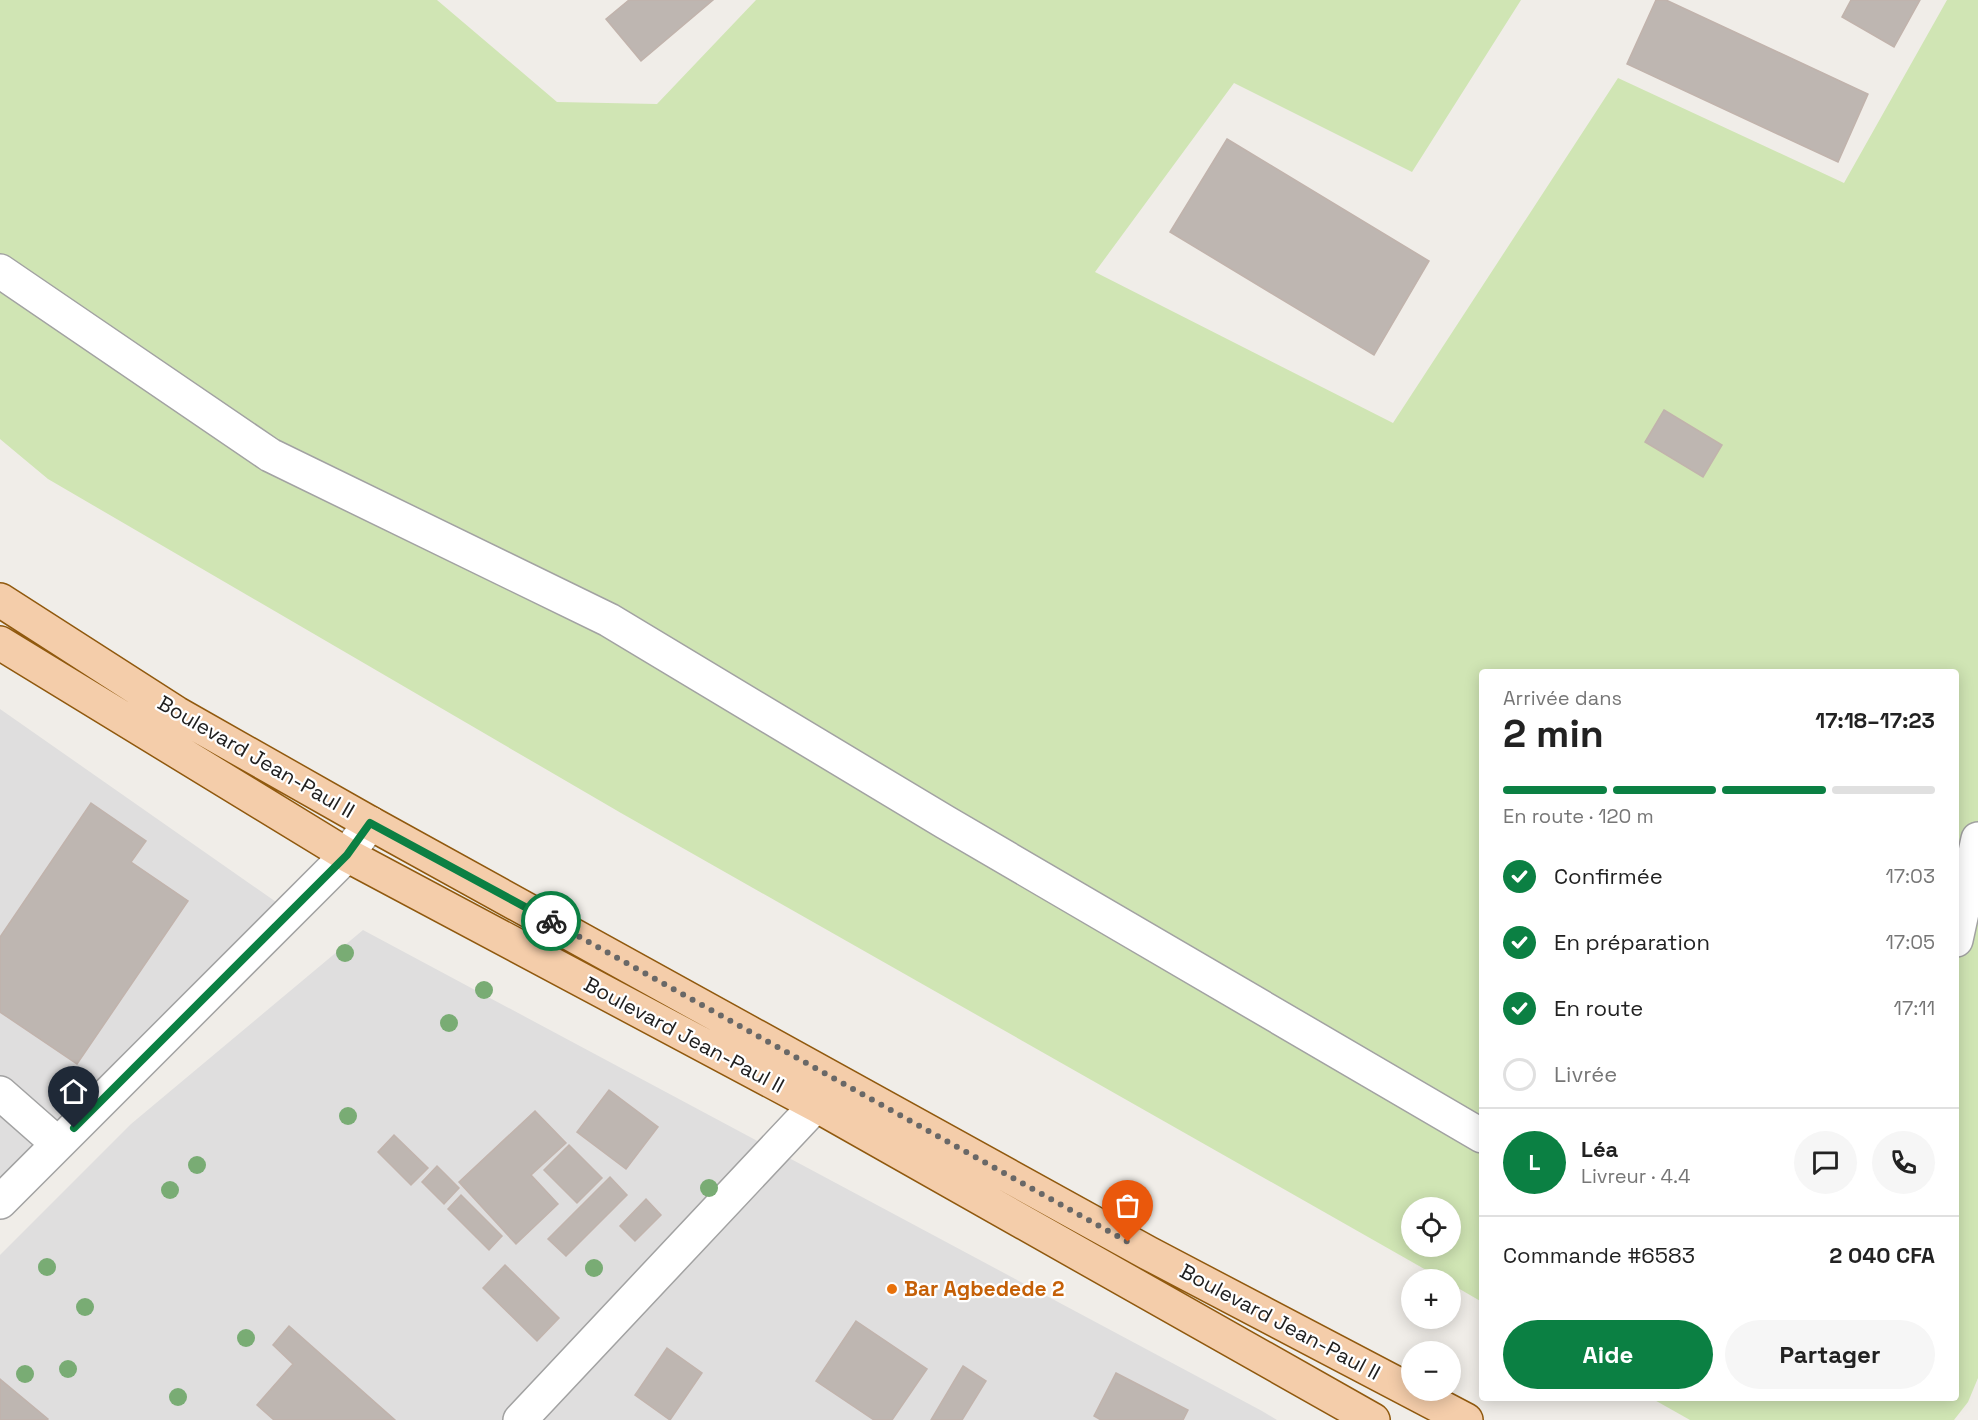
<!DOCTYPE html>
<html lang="fr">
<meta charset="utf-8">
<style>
:root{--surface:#fff;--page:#f6f6f6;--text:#222;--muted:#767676;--line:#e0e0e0;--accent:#0b8043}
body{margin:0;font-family:"Space Grotesk",sans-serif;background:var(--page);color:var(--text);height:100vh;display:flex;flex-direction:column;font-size:22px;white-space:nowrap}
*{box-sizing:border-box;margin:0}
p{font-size:20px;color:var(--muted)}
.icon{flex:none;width:33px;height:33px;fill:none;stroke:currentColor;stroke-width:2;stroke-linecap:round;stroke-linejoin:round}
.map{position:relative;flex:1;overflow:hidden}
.side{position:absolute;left:1479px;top:669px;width:480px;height:732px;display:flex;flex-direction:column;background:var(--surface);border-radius:6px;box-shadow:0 3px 15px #0003}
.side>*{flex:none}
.buttons{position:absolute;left:1401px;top:1197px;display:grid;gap:12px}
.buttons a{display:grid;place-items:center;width:60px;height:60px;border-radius:50%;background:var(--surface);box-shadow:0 3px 15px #0003;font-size:30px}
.pin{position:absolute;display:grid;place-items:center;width:51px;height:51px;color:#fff;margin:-62px -26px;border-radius:50% 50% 50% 0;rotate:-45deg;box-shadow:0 0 6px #0007}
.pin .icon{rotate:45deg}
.courier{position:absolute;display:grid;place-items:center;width:60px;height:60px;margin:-30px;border:4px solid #0b8043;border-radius:50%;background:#fff;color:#222;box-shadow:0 2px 8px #0007}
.headline em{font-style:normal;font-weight:600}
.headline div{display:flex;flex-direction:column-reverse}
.headline{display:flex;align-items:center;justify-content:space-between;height:102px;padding:0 24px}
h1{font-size:39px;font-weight:600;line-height:45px}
.bar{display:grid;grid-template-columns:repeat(4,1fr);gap:9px 6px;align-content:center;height:72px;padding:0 24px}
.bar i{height:8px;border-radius:4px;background:var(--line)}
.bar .active{background:var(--accent)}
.bar p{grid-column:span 4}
.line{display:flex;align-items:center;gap:15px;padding:0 24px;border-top:2px solid var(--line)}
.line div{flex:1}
.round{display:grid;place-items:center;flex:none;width:63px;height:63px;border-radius:32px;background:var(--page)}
ol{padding:0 24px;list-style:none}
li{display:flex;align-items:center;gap:18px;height:66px}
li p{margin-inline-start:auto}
li .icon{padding:6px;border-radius:50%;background:var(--accent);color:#fff;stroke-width:4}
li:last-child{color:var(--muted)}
li i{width:33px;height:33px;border:3px solid var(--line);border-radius:50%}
.action{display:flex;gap:12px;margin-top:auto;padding:12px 24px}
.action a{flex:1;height:69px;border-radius:36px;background:var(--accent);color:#fff;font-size:24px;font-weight:600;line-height:69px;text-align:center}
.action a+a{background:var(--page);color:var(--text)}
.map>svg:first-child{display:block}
.residential{fill:#dfdede}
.grass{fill:#d0e5b4;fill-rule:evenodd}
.building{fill:#beb6b1;stroke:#c1b3ac;stroke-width:1.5}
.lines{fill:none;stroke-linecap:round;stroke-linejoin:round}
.minor-casing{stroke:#a2a2a2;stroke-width:36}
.major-casing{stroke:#90590e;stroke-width:36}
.minor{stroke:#fff;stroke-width:33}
.major{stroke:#f4cdaa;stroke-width:33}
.tree{fill:#79ac74}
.done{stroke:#696867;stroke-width:6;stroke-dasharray:0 10.8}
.route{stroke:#0b8043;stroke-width:8}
.food-dot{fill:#e8710a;stroke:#fff;stroke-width:2}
.labels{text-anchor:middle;stroke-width:4.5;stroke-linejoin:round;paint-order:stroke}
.street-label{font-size:21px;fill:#212121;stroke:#fff}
.food-label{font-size:21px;font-weight:bold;fill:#c56008;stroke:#fff;text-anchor:start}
</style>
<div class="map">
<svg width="1978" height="1420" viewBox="0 0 1978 1420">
<rect width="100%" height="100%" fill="#f0ede8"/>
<path class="residential" d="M0,709L299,918L0,1201Z
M363,930L1262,1411L1277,1420H0V1255L131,1124Z"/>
<path class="grass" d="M0,0H437L557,102L657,104L756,0H1521L1412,172L1234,83L1095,272L1393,423L1618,78L1844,183L1947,0H1978V1378L1968,1402L1954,1420H1690L1651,1398H1956V672H1482V1302L1451,1284L1450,1280L1442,1279L621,813L48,479L0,439ZM1412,1208H1450V1246H1412Z"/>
<path class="building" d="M629,0H713L641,61L606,19Z
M1656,0H1666L1868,94L1838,162L1627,64Z
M1851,0H1920L1894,47L1842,17Z
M1227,139L1429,261L1374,355L1170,232Z
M1664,410L1722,445L1703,477L1645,442Z
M91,803L146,841L131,862L188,901L77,1064L0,1012V937Z
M609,1090L658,1127L626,1169L577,1132Z
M535,1111L566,1143L531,1175L558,1204L516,1244L459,1182Z
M394,1135L428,1168L411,1185L378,1152Z
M569,1145L602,1178L577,1203L544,1170Z
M437,1166L459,1188L444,1204L422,1182Z
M610,1177L627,1195L566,1256L548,1239Z
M461,1195L502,1236L489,1250L448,1209Z
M646,1199L661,1215L635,1241L620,1226Z
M505,1265L559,1318L537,1341L483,1288Z
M856,1321L927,1369L892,1420H874L816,1381Z
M289,1326L395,1420H274L257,1405L293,1364L273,1345Z
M667,1348L702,1373L670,1420L635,1395Z
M963,1366L986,1381L962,1420H931Z
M1116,1373L1188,1410L1183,1420H1101L1094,1416Z
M0,1379L48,1419L47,1420H0Z"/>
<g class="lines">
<defs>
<path id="minor" d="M0,271L270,455L609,620L945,822L1482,1136
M1956,940L1978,839
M0,1093L58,1144
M0,1202L347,855L370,823
M520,1420L816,1105"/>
<path id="major" d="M0,600L176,713L370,823L1148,1253L1466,1420
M0,643L347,855L816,1105L1373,1420"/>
</defs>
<use href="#minor" class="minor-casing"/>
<use href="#major" class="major-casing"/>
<use href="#minor" class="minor"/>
<use href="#major" class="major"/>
</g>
<g class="tree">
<circle cx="345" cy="953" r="9"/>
<circle cx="484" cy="990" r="9"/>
<circle cx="449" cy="1023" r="9"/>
<circle cx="348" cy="1116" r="9"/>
<circle cx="197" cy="1165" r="9"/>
<circle cx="709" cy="1188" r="9"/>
<circle cx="170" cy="1190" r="9"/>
<circle cx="47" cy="1267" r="9"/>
<circle cx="594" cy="1268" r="9"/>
<circle cx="85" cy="1307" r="9"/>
<circle cx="246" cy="1338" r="9"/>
<circle cx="68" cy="1369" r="9"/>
<circle cx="25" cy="1374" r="9"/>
<circle cx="178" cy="1397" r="9"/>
</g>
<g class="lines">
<path class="done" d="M551,921L1128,1242"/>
<path class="route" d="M74,1128L347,855L370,823L551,921"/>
</g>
<circle class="food-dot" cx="892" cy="1289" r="6"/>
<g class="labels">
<g class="street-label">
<text transform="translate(256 757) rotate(30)" y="7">Boulevard Jean-Paul II</text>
<text transform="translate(684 1035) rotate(28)" y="7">Boulevard Jean-Paul II</text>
<text transform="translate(1280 1322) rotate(28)" y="7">Boulevard Jean-Paul II</text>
</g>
<g class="food-label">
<text x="904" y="1296">Bar Agbedede 2</text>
</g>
</g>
</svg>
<div class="buttons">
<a><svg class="icon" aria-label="locate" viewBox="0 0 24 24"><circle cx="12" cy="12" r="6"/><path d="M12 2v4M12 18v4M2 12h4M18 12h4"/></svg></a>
<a>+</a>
<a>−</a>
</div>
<div class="pin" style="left:1128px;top:1242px;background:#ea580c"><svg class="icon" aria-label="bag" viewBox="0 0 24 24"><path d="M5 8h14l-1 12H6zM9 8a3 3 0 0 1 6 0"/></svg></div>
<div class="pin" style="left:74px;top:1128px;background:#1f2937"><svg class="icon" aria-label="home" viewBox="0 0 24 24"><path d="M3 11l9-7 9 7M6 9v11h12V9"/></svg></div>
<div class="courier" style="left:551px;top:921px"><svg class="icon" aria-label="bike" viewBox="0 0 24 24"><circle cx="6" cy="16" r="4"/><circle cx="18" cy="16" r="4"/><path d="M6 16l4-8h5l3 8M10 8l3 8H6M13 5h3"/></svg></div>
<section class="side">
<div class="headline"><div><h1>2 min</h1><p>Arrivée dans</p></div><em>17:18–17:23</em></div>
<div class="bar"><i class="active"></i><i class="active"></i><i class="active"></i><i></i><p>En route · 120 m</p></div>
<ol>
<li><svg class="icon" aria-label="check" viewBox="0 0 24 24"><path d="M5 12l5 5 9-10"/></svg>Confirmée<p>17:03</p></li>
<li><svg class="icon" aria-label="check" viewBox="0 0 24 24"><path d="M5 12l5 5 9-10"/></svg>En préparation<p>17:05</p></li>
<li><svg class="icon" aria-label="check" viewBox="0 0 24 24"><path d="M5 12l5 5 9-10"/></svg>En route<p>17:11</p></li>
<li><i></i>Livrée</li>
</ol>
<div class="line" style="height:108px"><b class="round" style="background:var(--accent);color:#fff">L</b><div><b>Léa</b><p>Livreur · 4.4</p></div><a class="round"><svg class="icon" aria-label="chat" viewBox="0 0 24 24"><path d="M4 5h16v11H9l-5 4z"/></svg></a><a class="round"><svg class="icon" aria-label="phone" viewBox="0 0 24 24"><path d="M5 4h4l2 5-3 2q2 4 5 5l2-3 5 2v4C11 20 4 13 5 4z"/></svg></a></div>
<div class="line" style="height:78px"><div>Commande #6583</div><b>2 040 CFA</b></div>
<div class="action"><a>Aide</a><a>Partager</a></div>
</section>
</div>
